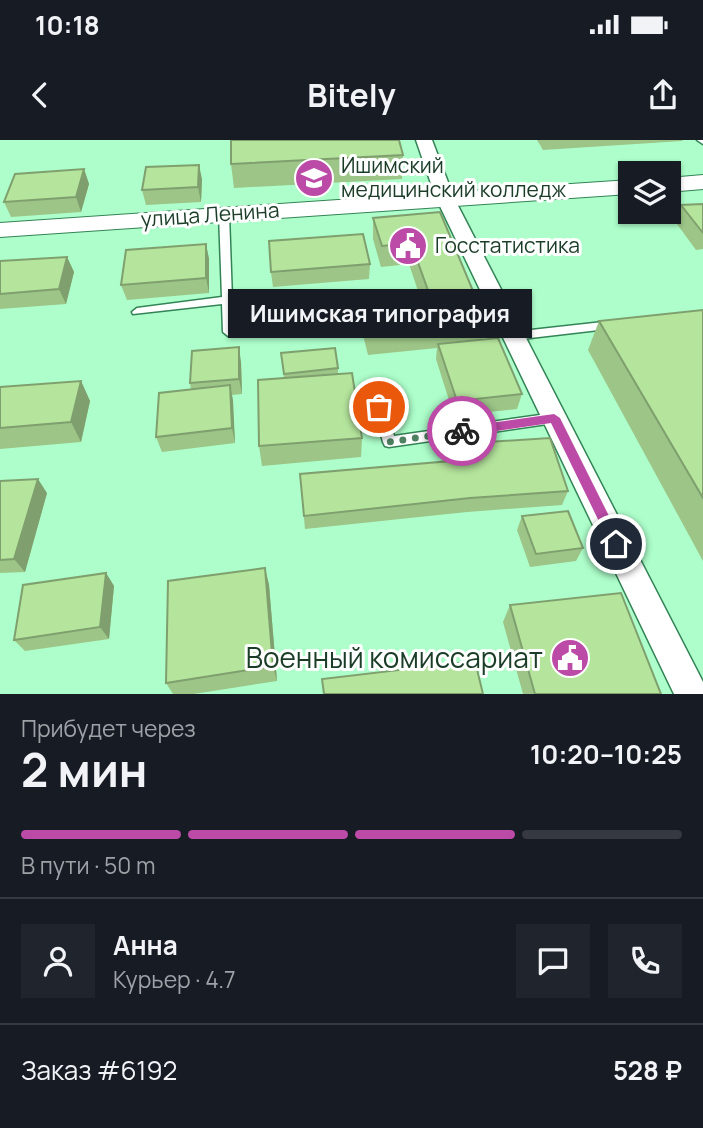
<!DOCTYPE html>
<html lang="ru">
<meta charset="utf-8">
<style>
:root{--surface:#171b24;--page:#20242c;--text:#f1f3f6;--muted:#9ea1a6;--line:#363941;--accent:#bb4ba7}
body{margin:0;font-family:Manrope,sans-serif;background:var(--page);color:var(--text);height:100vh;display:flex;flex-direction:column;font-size:26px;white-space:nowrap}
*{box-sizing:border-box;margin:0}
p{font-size:23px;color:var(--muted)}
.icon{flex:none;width:38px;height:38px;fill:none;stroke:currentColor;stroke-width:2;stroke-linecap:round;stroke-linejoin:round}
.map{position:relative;height:554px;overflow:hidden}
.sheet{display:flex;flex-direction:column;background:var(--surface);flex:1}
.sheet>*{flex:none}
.controls{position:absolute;left:618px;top:21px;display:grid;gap:14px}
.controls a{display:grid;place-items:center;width:63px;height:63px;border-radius:0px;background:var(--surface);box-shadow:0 2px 5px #0004;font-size:35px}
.pin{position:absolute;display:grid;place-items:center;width:60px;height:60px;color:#fff;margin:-30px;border:4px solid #fff;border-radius:50%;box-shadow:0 2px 7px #0007}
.courier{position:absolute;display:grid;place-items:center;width:70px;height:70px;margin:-35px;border:5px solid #bb4ba7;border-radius:50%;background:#fff;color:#222;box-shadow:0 2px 9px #0007}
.bubble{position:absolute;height:49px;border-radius:0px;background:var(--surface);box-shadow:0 2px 5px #0004;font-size:23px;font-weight:700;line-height:49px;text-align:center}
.summary em{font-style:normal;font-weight:700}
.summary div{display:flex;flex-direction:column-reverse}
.summary{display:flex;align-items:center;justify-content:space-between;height:119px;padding:0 21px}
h1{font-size:46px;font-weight:700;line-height:52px}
.bar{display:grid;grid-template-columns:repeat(4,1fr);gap:10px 7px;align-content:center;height:84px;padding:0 21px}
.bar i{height:9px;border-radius:5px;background:var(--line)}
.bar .on{background:var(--accent)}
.bar p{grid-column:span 4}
.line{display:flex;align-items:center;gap:18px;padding:0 21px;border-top:2px solid var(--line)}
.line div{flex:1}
.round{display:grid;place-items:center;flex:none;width:74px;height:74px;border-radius:0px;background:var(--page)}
.status{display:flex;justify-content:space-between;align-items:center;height:49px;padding:0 35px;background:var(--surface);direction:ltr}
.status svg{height:19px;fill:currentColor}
header{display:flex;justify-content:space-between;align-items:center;height:91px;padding:0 21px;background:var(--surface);font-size:32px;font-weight:700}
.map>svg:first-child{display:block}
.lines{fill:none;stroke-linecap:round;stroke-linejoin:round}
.service-casing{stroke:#338456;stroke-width:3}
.minor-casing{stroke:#338456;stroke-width:3}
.tertiary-casing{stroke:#338456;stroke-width:2}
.service{fill:#fff;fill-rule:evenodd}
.minor{fill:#fff;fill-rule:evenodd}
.tertiary{fill:#fff;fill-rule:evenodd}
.wall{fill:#9cc587}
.shaded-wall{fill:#7fa06e}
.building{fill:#b5e59d;stroke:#7fa06e;stroke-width:2}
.route{fill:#bb4ba7}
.done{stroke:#4e8161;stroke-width:7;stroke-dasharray:0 12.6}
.labels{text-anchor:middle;stroke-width:6;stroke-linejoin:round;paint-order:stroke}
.far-poi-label{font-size:21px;fill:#1b3d28;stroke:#fff;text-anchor:start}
.far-street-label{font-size:21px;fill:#1b3d28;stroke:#fff}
.near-poi-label{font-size:28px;fill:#1b3d28;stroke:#fff;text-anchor:end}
</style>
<div class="status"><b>10:18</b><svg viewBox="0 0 49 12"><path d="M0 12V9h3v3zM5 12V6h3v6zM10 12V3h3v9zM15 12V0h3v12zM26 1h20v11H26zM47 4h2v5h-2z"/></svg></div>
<header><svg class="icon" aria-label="back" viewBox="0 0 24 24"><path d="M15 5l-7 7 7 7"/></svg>Bitely<svg class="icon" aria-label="share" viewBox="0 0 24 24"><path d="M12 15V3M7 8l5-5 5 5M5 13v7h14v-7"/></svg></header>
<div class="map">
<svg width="703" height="554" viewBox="0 0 703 554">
<rect width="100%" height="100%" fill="#adfeca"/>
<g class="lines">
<defs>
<path id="service" d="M697,0H703V4Z
M224,71L229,74L233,188L313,177L317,178L318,181L317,184L228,196L223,192L222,164L133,174L132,172L137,168L222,157L219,74Z
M612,181L616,182L617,185L616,188L513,200L508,196L513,192Z
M379,261L385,266L394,296L554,273L558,275L560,278L558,281L554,283L389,307L385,306L383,302L373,266Z"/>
<path id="minor" d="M416,0H432L454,58L703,542V554H674L436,58Z"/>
<path id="tertiary" d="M703,35V49L668,52V38Z
M630,40V54L0,97V83Z"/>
</defs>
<use href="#service" class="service-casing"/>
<use href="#minor" class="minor-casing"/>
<use href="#tertiary" class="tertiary-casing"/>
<use href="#service" class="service"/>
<use href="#minor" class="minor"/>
<use href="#tertiary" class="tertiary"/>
</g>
<path class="wall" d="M537,0H683L682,1L543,10Z
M403,15L402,39L234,48L231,24Z
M84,29L89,44L81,72L11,77L4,62Z
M202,39L201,62L146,65L142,50Z
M703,64V109L696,110L674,80L681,65Z
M440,72L486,182L483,199L522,254L517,269L454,276L436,219L437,208L368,215L360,183L361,163L420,157L409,124L381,127L373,99V78Z
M206,104L209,119V153L127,160L121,145Z
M67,117L74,132L66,164L0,169V121Z
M370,124L369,139L273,147L271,132Z
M703,170V421L588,210L599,181Z
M281,213L338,228V234L362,298L361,317L262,326L259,306L284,238Z
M241,222L242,254L232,255L235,303L162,312L156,297L191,249L190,243Z
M81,241L90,261L81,302L0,309V247Z
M458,304L568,351L562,365L467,372L305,389L300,334L455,321V318Z
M0,341L47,353L25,432L0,433Z
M522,376L583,408L576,421L530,427L517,390Z
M265,428L269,445L277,541L194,554H173L166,543Z
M106,433L114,446L109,499L25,511L14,500Z
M510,465L661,554H523L503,482Z"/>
<path class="shaded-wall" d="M199,25L202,39L201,62L198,47Z
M84,29L89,44L81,72L76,57Z
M206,104L209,119V153L206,138Z
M67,117L74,132L66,164L59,149Z
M239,207L241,222L242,254L239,239Z
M81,241L90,261L81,302L71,282Z
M230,245L233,260L235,303L232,288Z
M38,339L47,353L25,432L14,419Z
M265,428L269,445L277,541L273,526Z
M106,433L114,446L109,499L100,487Z"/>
<path class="building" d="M231,0H399L403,15L231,24Z
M199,25L198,47L142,50L146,27Z
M84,29L76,57L4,62L15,34Z
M703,64V93L681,65Z
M440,72L486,182L368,195L361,163L430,156L411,103L382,106L373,78Z
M363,94L370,124L271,132L269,101Z
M206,104V138L121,145L126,110Z
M67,117L59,149L0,154V121Z
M703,170V358L599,181Z
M498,198L522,254L457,261L438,204Z
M239,207V239L190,243L192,211Z
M335,208L338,228L284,234L281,213Z
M352,233L362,298L259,306L258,240Z
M81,241L71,282L0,288V247Z
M230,245L232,288L156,297L159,253Z
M550,298L568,351L470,358L304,376L300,334L462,320L458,304Z
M38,339L14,419L0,420V341Z
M568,371L583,408L536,414L522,376Z
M265,428L273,526L166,543L168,441Z
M106,433L100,487L14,500L23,445Z
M621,453L661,554H535L510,465Z
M475,521L483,554H324L322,539Z"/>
<path class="route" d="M554,274L560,278L621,400V408H612L551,283L462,296L456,291L462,287Z"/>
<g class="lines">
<path class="done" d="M379,267L389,302L462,291"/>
</g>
<defs>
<symbol id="university-disc" viewBox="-11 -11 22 22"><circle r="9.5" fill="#bb4ba7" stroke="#fff"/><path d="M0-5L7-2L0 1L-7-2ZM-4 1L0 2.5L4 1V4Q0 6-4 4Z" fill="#fff"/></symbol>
<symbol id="civic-disc" viewBox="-11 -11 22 22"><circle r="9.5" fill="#bb4ba7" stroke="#fff"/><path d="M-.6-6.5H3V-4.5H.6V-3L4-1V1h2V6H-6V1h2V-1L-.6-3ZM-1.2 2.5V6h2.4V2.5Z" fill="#fff"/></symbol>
</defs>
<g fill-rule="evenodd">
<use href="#university-disc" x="292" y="16" width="44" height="44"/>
<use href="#civic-disc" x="386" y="84" width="44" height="44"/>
<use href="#civic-disc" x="548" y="496" width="44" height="44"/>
</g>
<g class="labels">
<g class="far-poi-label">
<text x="341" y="33">Ишимский<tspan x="341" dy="24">медицинский колледж</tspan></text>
<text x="435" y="113">Госстатистика</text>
</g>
<g class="far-street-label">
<text transform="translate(210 75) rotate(-4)" y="7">улица Ленина</text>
</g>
<g class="near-poi-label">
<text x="543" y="528">Военный комиссариат</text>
</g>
</g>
</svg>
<div class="controls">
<a><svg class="icon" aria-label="layers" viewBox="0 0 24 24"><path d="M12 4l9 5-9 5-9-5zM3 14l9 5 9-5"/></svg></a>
</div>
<div class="pin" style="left:379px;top:267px;background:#ea580c"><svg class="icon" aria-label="bag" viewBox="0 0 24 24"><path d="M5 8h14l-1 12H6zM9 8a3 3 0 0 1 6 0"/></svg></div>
<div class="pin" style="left:616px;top:404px;background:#1f2937"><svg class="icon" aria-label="home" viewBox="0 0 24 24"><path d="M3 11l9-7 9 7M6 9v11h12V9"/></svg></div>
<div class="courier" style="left:462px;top:291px"><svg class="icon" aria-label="bike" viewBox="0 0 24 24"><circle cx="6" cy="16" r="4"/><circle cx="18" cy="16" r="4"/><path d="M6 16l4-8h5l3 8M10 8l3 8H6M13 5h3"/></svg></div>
<div class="bubble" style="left:228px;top:149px;width:304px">Ишимская типография</div>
</div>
<section class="sheet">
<div class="summary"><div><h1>2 мин</h1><p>Прибудет через</p></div><em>10:20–10:25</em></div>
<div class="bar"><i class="on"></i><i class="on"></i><i class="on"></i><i></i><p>В пути · 50 m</p></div>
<div class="line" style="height:126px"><a class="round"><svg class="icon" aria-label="person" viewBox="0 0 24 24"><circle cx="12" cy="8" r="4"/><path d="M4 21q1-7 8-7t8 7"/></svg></a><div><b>Анна</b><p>Курьер · 4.7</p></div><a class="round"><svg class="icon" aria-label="chat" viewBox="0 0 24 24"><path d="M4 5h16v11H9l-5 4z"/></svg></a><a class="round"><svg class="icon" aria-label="phone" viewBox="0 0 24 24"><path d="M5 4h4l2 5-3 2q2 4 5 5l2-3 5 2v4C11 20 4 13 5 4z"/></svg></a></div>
<div class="line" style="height:91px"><div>Заказ #6192</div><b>528 ₽</b></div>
</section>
